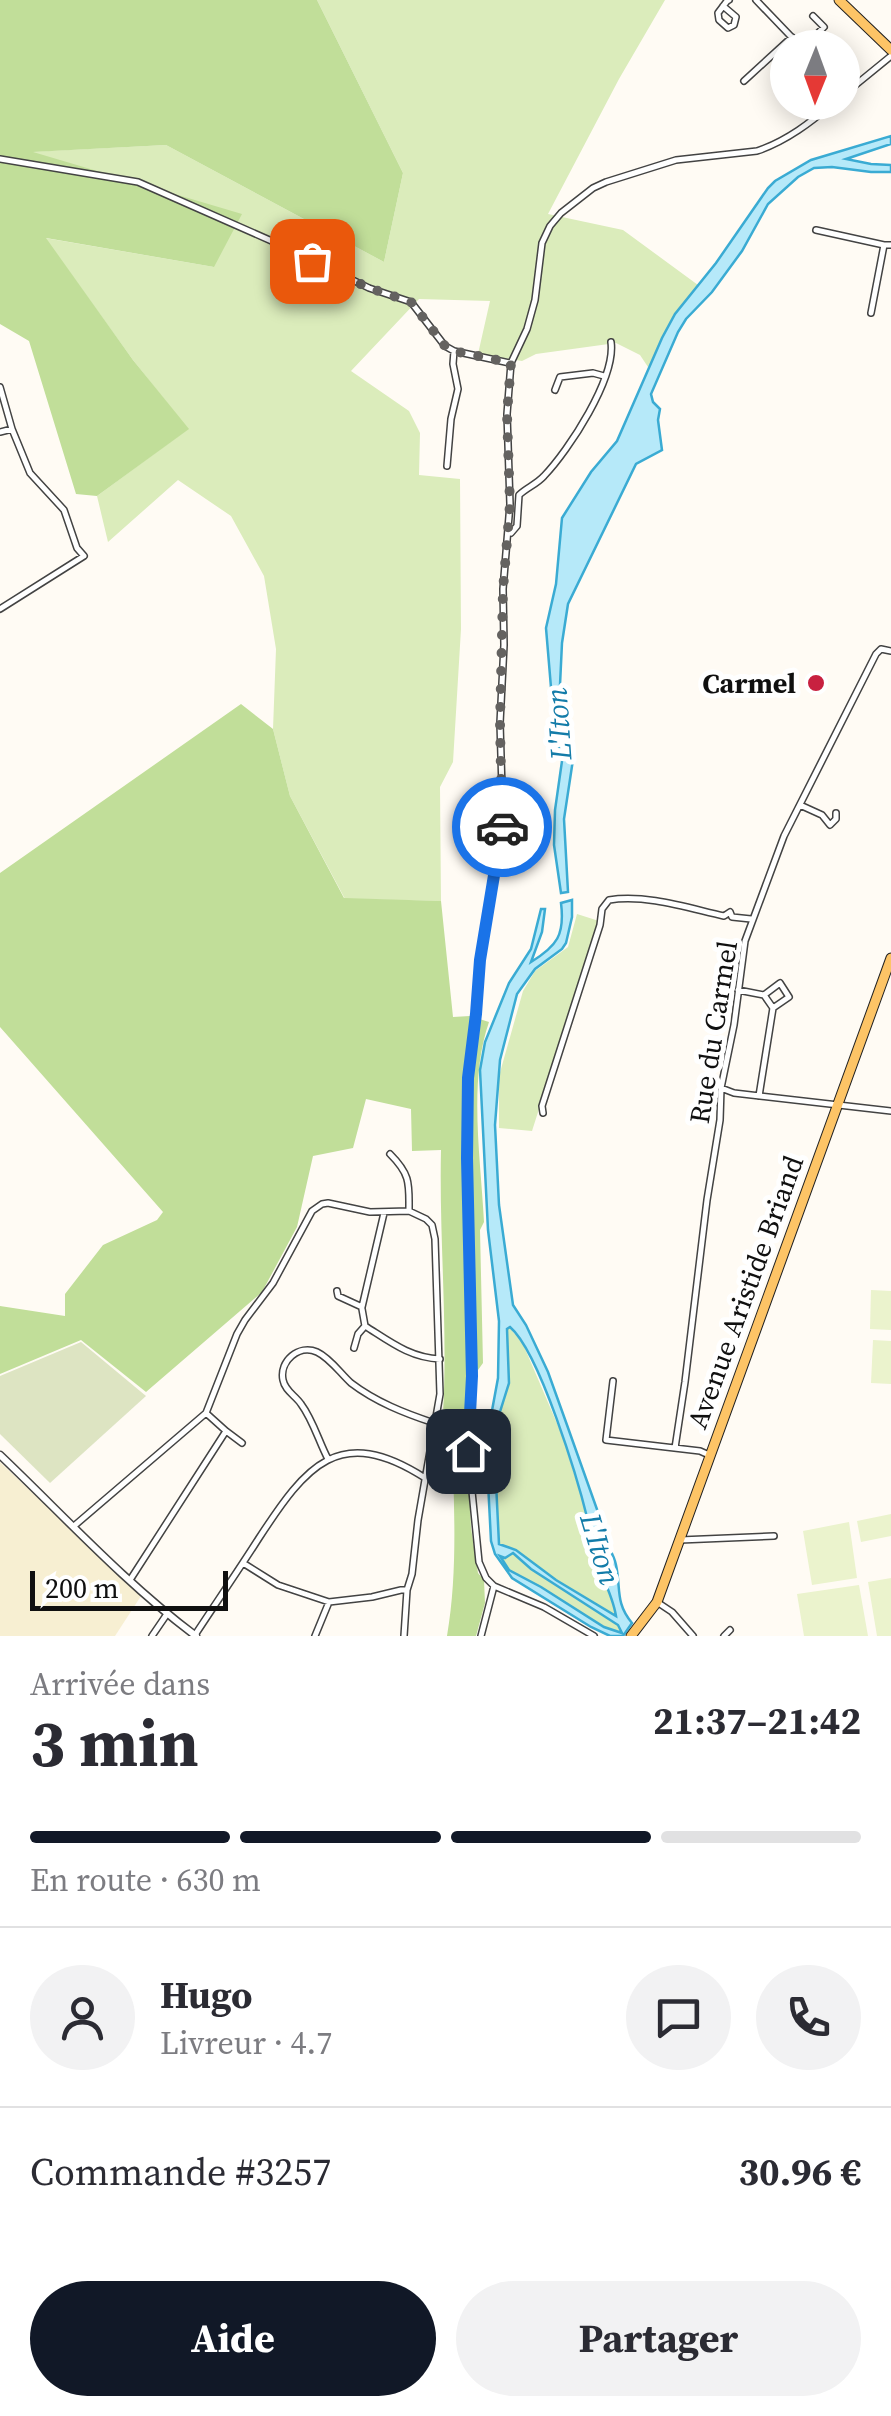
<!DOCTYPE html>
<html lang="fr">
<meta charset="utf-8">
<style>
:root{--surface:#fff;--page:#f2f2f3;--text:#2b2b33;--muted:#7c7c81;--line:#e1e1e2;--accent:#111827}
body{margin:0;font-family:"Source Serif 4",serif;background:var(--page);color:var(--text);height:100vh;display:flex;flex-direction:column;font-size:38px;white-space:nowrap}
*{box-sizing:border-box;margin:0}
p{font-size:32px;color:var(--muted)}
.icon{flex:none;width:55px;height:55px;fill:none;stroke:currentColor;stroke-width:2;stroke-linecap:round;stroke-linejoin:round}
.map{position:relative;height:1636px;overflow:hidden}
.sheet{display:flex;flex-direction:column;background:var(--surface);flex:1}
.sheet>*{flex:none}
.needle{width:65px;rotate:181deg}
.buttons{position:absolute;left:770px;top:30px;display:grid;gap:20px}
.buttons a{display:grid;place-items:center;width:90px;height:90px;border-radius:50%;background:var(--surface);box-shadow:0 5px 25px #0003;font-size:50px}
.scale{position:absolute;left:30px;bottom:25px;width:198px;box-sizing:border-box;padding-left:10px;border:5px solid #101010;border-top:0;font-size:28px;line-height:35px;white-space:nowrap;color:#101010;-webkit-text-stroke:8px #fff;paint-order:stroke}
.pin{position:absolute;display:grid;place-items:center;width:85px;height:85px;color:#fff;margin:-42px;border-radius:20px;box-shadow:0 5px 15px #0006}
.courier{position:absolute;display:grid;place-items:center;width:100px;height:100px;margin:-50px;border:8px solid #1a73e8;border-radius:50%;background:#fff;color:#222;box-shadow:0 2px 12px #0007}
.head em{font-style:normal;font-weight:700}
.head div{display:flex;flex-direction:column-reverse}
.head{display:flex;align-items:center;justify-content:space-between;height:170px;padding:0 30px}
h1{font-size:65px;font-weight:700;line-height:75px}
.bar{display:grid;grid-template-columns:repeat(4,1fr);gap:15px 10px;align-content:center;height:120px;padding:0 30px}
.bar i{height:12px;border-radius:8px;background:var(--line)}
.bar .selected{background:var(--accent)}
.bar p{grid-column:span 4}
.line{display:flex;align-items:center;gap:25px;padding:0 30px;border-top:2px solid var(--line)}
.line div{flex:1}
.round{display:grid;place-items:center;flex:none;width:105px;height:105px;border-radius:52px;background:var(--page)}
.primary-button{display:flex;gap:20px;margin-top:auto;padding:20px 30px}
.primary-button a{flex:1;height:115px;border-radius:60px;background:var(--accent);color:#fff;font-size:40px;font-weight:700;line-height:115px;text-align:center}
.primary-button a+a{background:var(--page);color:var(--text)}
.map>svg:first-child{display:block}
.farmland{fill:#f7efd2}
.green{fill:#dbecbb}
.forest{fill:#c1de99}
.cemetery{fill:#dde4c2}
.pitch{fill:#ebf3cd}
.water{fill:#b6e9f9;stroke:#3aabd3;stroke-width:2.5;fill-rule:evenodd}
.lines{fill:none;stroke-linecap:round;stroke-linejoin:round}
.minor-casing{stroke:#434343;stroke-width:8}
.tertiary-casing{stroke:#434343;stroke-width:9}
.primary-casing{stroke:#212121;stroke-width:11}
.minor{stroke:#fff;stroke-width:5}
.tertiary{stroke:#fff;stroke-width:6}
.primary{stroke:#fdc466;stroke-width:9}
.done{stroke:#646260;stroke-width:10;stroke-dasharray:0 18}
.route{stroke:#1a73e8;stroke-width:12}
.poi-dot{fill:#c82140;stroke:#fff;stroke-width:4}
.labels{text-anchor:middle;stroke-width:10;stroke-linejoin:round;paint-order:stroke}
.poi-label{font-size:28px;font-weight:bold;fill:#101010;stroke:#fff;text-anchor:end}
.street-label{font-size:28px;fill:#101010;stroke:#fff}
.water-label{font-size:30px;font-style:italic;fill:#137ca9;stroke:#fff}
</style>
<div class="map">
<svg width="891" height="1636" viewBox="0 0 891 1636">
<rect width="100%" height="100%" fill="#fffbf4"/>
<path class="farmland" d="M0,1462L141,1596L115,1636H0Z"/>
<path class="green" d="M317,0H665L619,79L548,214L623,230L698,285L648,367L640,355L616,343L536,354L522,361L478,354L490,301L419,299L351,371L409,411L420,433L419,475L460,479L461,629L453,762L440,787L441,901L345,899L290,796L273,729L276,649L264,576L231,516L178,480L108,542L97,496L188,429L133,360L45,238L214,267L29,152L166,145L384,262L403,173Z
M577,914L599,921L532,1131L499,1128V1076L523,991L535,971L568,947Z
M509,1327L523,1344L562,1435L588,1519L591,1544L610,1589L617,1617L556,1580L516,1550L499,1544L494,1441L499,1414L509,1383L507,1329Z
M512,1553L531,1569L618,1625L622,1633L604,1628L541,1587L509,1570L500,1556L505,1557Z"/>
<path class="forest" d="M0,0H317L403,173L384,262L166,145L33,152L242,214L214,267L46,238L133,360L189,429L97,496L76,494L29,341L0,324Z
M241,704L273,729L290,796L344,898L441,901L453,1017L470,1016L489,1022C468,1082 481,1159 484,1222L480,1230L483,1363L478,1370L473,1424L467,1439L471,1528L478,1573L484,1580L485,1603L476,1636H447C459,1566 453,1496 452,1425L443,1414C448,1326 439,1238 441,1150L412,1151L411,1109L366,1099L353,1148L313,1156L297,1227L262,1292L146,1392L81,1340L0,1374V1306L65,1316V1294L103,1245L157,1220L163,1212L0,1027V873Z"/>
<path class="cemetery" d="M81,1342L146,1396L50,1483L0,1434V1376Z"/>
<path class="pitch" d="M871,1290L891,1291V1330L870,1329Z
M873,1340L891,1341V1384L871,1383Z
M891,1514V1536L861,1542L857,1521Z
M849,1522L857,1578L812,1585L803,1531Z
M891,1578V1636H877L868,1582Z
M859,1585L868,1636H804L797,1594Z"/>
<path class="water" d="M891,136V144L846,159L871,164L891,165V172H871L832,167L814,168L798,177L768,204L742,251L712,292L686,319L678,332L651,394L653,402L660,409L658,420L662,450L636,464L568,604L562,643L560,685L574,753L564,819L568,892L561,893L554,845L555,810L562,761L554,723L546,628L556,584L562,518L591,472L617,441L662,338L675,314L716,263L768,188L775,181L811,160Z
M572,900V917L566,943L562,949L535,969L517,994L500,1060L495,1125L499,1205L513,1305L526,1325L548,1372L567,1425L599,1515V1542L611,1574L610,1561L600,1535C606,1542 614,1555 616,1565C621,1588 615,1603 632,1623L623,1636H610L591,1627L512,1578L495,1554L491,1541L486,1443L498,1378L499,1321L488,1230L480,1070L485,1042L509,983L531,949L541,909H545L542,932L531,962C557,946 565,935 561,903ZM510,1327C540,1353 578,1480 588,1521C589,1528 589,1537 590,1543C596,1568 612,1590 616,1616L556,1580L516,1550L499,1544L494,1441L499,1415L509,1383L507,1329ZM513,1553L531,1569L618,1625L622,1633L604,1627L541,1587L509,1570L500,1556L505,1558Z"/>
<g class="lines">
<defs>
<path id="minor" d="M756,0L802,48
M723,6L736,17L734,25L728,28L719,20L718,13L727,1L729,0
M803,48L824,27L813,16
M744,81L792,37
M842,96L891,56
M0,159L138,182L283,246L369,288L411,302L445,346L454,351L510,363
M816,230L884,245
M871,313L884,245H891
M0,387L12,429L30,473L64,510L77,548L84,556L0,609
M555,390L560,377L593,373L604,376
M0,432L12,429
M447,466L451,419L458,389L453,364L454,351
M511,533L517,526L519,495C526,488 537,484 544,476C569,450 616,378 611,342
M800,805L822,815L830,825L836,819V813
M738,990L764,995L773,1008L789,997L780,983L764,995
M721,1088L734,1093L891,1111
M759,1096L773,1008
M543,1113L542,1106L600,925L602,909L609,900C646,894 688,908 724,916L730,912L732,917L751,919
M390,1154C411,1175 409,1184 409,1211L426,1219L432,1225L435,1239L440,1394L418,1520L412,1574L407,1590L404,1636
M337,1291L338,1296L362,1307L384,1213
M365,1326C389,1341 410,1358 440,1359
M354,1348L358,1334L365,1326L362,1309
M613,1381L606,1440L700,1451L709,1455
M206,1413L226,1431
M675,1448L685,1382L707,1200L720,1120L721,1088L734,1025L745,941L784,836L876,654L881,649L891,651
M328,1459C319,1442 313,1420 301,1404C295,1395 285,1391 283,1380C279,1361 299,1344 317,1352C330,1358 340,1373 351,1383C376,1402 404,1413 434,1423
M74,1526L206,1413L237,1334L245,1320L273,1283L312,1211L322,1204L328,1203L370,1212L409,1211
M680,1540L774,1536
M243,1563L278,1585L329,1602
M130,1580L226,1431L242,1443
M657,1602L672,1612L693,1636
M195,1635C216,1603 238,1571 259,1538C306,1466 339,1423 425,1478
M152,1636L167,1614
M315,1636L329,1602L372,1597L401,1590H407
M481,1636L494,1586
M594,1636L544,1607L494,1586L486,1578L479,1562L468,1451L472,1376L466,1113L468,1078L476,1015L481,960L503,822L500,723L504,645L503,589L510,504L507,414L511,363L527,329L535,300L542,243L550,226L561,213L593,188L606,182L676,160L757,151C787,141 811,122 835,102
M724,1636L730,1630"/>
<path id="tertiary" d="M0,1455C64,1516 125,1583 196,1636"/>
<path id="primary" d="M839,0L891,50
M631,1636L657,1602L891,958"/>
</defs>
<use href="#minor" class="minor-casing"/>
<use href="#tertiary" class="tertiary-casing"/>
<use href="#primary" class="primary-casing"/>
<use href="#minor" class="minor"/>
<use href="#tertiary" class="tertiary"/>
<use href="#primary" class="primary"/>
</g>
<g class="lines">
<path class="done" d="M312,261L369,288L411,302L445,346L454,351L511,363L507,414L510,504L503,590L500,723L502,827"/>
<path class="route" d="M468,1451L472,1376L467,1158L468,1078L476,1014L480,960L502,827"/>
</g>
<circle class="poi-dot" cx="816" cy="683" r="10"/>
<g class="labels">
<g class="poi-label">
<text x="796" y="693">Carmel</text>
</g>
<g class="street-label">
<text transform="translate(713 1032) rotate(-81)" y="10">Rue du Carmel</text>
<text transform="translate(745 1292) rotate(-70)" y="10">Avenue Aristide Briand</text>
</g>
<g class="water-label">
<text transform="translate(559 724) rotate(-94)" y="10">L'Iton</text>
<text transform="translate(600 1549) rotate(73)" y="10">L'Iton</text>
</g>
</g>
</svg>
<div class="buttons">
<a><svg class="needle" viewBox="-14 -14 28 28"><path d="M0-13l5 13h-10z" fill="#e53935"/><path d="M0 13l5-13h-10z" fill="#7c7c81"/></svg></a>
</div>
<div class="scale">200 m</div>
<div class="pin" style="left:312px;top:261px;background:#ea580c"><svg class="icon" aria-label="bag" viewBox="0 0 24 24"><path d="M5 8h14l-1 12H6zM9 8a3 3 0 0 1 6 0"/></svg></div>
<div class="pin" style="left:468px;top:1451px;background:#1f2937"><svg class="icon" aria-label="home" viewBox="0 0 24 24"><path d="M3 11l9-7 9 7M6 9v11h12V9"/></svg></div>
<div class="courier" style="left:502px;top:827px"><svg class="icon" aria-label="car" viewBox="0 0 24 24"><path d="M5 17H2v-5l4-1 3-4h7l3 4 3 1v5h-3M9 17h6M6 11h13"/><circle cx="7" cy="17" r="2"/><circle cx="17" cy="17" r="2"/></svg></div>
</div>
<section class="sheet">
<div class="head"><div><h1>3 min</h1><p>Arrivée dans</p></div><em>21:37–21:42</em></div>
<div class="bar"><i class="selected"></i><i class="selected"></i><i class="selected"></i><i></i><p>En route · 630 m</p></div>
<div class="line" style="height:180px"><a class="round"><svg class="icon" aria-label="person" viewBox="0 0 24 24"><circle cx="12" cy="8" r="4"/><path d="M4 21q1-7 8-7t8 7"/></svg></a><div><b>Hugo</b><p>Livreur · 4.7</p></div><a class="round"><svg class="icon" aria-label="chat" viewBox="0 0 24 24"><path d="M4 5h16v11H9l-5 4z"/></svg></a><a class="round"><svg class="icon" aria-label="phone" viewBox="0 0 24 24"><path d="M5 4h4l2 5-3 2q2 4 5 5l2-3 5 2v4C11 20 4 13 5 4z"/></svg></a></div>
<div class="line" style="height:130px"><div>Commande #3257</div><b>30.96 €</b></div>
<div class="primary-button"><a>Aide</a><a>Partager</a></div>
</section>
